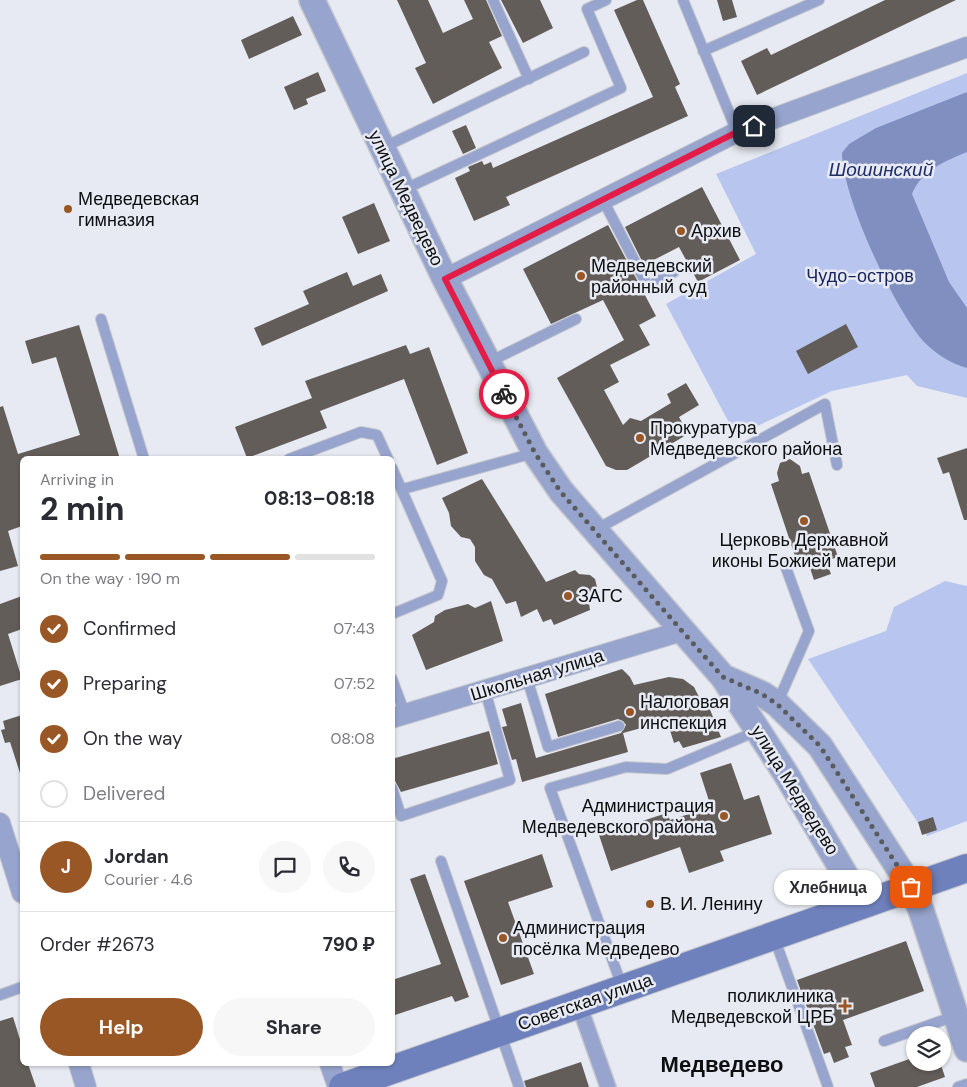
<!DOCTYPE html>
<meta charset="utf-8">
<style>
:root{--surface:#fff;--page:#f7f7f7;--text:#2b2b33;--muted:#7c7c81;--line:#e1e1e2;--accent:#9a5726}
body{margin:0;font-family:"DM Sans",sans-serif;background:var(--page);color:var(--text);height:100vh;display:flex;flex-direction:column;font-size:19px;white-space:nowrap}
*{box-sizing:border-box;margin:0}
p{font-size:16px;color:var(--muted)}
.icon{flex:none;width:28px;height:28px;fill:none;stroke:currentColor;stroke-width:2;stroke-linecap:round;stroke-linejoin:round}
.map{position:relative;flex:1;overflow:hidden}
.sheet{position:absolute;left:20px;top:456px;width:375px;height:610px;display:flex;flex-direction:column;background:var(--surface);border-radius:8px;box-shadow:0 1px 4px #0004}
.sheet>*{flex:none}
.fabs{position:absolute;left:906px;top:1026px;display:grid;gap:10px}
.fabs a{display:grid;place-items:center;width:45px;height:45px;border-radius:50%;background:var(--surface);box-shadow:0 1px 4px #0004;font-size:25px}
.pin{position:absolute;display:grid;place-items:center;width:42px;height:42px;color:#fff;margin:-21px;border-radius:10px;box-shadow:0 2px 8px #0006}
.courier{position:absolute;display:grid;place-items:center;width:50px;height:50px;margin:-25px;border:4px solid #e11d48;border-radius:50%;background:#fff;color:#222;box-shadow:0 1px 6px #0007}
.bubble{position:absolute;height:35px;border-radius:18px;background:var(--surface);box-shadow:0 1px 4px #0004;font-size:16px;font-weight:700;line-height:35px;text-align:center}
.summary em{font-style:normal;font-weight:700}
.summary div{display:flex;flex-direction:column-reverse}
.summary{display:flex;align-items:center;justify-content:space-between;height:85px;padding:0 20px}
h1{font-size:32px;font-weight:700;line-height:38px}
.bar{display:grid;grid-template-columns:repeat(4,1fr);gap:8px 5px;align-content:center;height:60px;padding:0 20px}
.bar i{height:6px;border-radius:4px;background:var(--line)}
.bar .on{background:var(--accent)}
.bar p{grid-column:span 4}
.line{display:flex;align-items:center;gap:12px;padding:0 20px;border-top:1px solid var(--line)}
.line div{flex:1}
.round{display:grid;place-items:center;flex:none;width:52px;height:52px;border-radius:26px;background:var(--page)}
ol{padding:0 20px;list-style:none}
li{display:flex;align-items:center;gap:15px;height:55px}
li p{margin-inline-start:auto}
li .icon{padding:5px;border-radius:50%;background:var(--accent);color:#fff;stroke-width:4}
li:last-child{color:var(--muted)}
li i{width:28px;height:28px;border:2px solid var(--line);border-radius:50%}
.primary-button{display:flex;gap:10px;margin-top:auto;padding:10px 20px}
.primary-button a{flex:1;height:58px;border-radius:30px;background:var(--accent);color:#fff;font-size:20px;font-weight:700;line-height:58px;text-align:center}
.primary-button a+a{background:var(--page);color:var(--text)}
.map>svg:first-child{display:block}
.green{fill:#b8c6ef}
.water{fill:#808fc0}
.building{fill:#635d59}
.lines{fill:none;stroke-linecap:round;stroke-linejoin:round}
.service-casing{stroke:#c4c7ce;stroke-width:12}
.pedestrian-casing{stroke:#c4c7ce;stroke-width:18}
.minor-casing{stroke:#c4c7ce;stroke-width:22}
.tertiary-casing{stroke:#c4c7ce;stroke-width:28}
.secondary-casing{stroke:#c4c7ce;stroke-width:30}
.service{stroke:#97a4cd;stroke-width:10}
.pedestrian{stroke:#97a4cd;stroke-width:15}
.minor{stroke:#97a4cd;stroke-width:20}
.tertiary{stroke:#97a4cd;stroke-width:25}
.secondary{stroke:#6f81bc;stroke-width:28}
.done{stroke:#595b5f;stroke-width:5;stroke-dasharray:0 9}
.route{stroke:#e11d48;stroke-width:6}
.poi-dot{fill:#9a5726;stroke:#e7eaf2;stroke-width:2}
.labels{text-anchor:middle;stroke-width:5;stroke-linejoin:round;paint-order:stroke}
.street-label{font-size:18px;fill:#0d0e10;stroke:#e7eaf2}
.poi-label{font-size:18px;fill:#0d0e10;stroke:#e7eaf2;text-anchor:start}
.park-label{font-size:18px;fill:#18235e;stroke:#e7eaf2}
.water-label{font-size:19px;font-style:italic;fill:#202d68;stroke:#e7eaf2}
.district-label{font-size:22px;font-weight:bold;fill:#0d0e10;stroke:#e7eaf2}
</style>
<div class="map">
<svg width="967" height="1087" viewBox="0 0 967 1087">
<rect width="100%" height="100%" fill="#e7eaf2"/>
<path class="green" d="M967,73V398L917,386L907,375L832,391L736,436L666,304L756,254L716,174Z
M945,581L967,586V821L927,836L808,659L886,631L894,607Z"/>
<path class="water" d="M967,92V152C945,161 921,171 912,194L949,282L967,308V368C952,364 936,354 925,343C895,311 842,196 842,153L849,144L876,128Z"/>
<path class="building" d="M397,0H428L443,33L473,19L464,0H486L502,36L489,42L502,68L433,104L415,68L426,63Z
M501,0H540L553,28L523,43Z
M637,0H643L680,84L675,87L688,116L506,197L510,205L474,221L455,178L470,171L468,167L482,161L484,165L491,162L493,168L653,97L614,10Z
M717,0H732L737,17L723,21Z
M885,0H956L757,95L741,61L767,48L771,55Z
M293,16L302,35L249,59L241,40Z
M318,72L326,91L306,99L308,104L294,110L284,87Z
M466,125L476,148L463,154L452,131Z
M702,187L740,260L698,282L679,247L644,265L625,227Z
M374,203L390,241L358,254L342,217Z
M608,225L656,316L639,325L650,345L610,365L619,382L604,390L623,425L630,418L641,421L671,403L667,394L686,383L699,405L679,417L688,434L627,470H616L606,466L557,378L624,340L603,300L551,324L523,269Z
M347,272L353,286L381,274L388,291L262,346L254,328L309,304L303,291Z
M846,324L858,347L808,374L796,351Z
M79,325L120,459H22V526L8,531L18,566L0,571V407L3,406L18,454L80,435L56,357L32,364L25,341Z
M406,345L410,354L429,347L468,453L437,465L404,379L320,411L327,428L247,458L235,427L312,398L305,381Z
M967,448V520H964L949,472L943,474L937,458Z
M790,459L800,466L802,474L809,472L838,557L826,561L831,574L814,580L809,565L799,568L771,484L779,481L777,473L780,463Z
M482,479L546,582L575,570L579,574L590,575L595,579L598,591L589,603L590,610L554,625L551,619L543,622L537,609L521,617L516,601L506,604L492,579L484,575L475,561V547L470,539L461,537L451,526L449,513L442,498Z
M22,596V629L8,634L22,679L0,686V604Z
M491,601L503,641L426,670L412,635L434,622L435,616L445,610L468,604L475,608Z
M622,669L630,677L634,685L669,677L683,679L694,687L703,705L709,707L721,737L683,748L679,741L674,743L667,721L623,733L628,752L522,782L516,759L512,760L502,727L507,726L502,709L521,703L536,758L621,733L626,725L623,721L618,719L558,737L545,694Z
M22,715V772L20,773L10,742L5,743L1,730L5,729L3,721Z
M489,731L498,764L401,792L392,775V759Z
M731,763L744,800L759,795L772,834L720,851L724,861L689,873L680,847L611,871L599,835L667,813L670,820L711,807L700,773Z
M933,817L937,830L922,835L918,822Z
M542,854L553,887L508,902L534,974L501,985L464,881Z
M425,874L469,997L455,1002L452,996L392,1016V980L441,964L410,879Z
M906,941L924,991L843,1020L852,1045L845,1047L849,1057L834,1063L830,1052L824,1054L797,980Z
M13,1017L22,1046V1064H28L36,1087H0V1021Z
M915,1057V1062H940L945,1077L917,1087H875L870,1073Z
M581,1062L589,1087H526L524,1081Z"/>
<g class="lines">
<defs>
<path id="service" d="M493,0L529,79
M683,0L737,132
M703,51L819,0
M382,148L584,52
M403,190L621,88L587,9L606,0
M603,200L648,287L674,272
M101,319L144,459
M489,362L576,319
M289,459L361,432L377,435L388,459
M392,468L442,581L438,595L392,614
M403,489L534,453
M595,530L825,404L837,465
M527,678L548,747L619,726
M392,679L405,714
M777,704L809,631L785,565
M392,788L401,816L510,780L485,690
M441,861L519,1087
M774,937L828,1087
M623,989L550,788L626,767L667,769L757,731
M0,995L22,987
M884,1041L955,1016
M958,1087L967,1084"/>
<path id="pedestrian" d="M579,1005L608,1087"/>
<path id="minor" d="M445,279L737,132L967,47
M392,718L682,631
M0,823L22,893
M79,1064L86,1087
M330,1064L338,1087"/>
<path id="tertiary" d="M312,0L445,279L535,453L561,491L723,677L786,774L863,905
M723,677L762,694L777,704L820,746L911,887L921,910L967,1049"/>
<path id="secondary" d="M343,1087L967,868"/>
</defs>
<use href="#service" class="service-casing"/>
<use href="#pedestrian" class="pedestrian-casing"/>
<use href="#minor" class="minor-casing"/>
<use href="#tertiary" class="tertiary-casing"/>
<use href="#secondary" class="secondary-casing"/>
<use href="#service" class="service"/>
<use href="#pedestrian" class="pedestrian"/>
<use href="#minor" class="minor"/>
<use href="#tertiary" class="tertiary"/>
<use href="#secondary" class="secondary"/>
</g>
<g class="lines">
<path class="done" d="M504,394L535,453L560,491L682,631L723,677L762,694L777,704L820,746L911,887"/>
<path class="route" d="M504,394L445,279L737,132L754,126"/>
</g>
<g class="poi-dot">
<circle cx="68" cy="209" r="5"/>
<circle cx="681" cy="231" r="5"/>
<circle cx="581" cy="276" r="5"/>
<circle cx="640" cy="438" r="5"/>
<circle cx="804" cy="521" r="5"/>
<circle cx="568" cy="596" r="5"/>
<circle cx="630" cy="712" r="5"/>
<circle cx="724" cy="816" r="5"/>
<circle cx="650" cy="904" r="5"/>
<circle cx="503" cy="938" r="5"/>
<path d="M842.5 998.5h5v5h5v5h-5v5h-5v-5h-5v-5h5z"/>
</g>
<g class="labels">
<g class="street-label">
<text transform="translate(406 198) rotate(64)" y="6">улица Медведево</text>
<text transform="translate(537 675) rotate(-17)" y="6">Школьная улица</text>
<text transform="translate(795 790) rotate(58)" y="6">улица Медведево</text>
<text transform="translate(585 1002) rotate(-19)" y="6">Советская улица</text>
</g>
<g class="poi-label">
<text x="78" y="205">Медведевская<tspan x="78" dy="21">гимназия</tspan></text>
<text x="691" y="237">Архив</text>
<text x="591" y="272">Медведевский<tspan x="591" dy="21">районный суд</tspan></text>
<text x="650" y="434">Прокуратура<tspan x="650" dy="21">Медведевского района</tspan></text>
<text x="804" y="546" text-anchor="middle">Церковь Державной<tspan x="804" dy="21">иконы Божией матери</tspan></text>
<text x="578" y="602">ЗАГС</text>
<text x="640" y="708">Налоговая<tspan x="640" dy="21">инспекция</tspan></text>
<text x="714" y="812" text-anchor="end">Администрация<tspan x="714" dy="21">Медведевского района</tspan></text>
<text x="660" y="910">В. И. Ленину</text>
<text x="513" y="934">Администрация<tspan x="513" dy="21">посёлка Медведево</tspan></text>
<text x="834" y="1002" text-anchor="end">поликлиника<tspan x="834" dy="21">Медведевской ЦРБ</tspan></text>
</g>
<g class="park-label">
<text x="860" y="282">Чудо-остров</text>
</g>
<g class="water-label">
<text x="881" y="176">Шошинский</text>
</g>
<g class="district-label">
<text x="722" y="1072">Медведево</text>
</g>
</g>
</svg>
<div class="fabs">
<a><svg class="icon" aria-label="layers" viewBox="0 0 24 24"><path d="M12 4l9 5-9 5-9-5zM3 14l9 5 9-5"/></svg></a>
</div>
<div class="pin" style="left:911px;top:887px;background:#ea580c"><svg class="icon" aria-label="bag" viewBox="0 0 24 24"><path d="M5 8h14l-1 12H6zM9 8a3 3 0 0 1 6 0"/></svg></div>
<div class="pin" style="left:754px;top:126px;background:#1f2937"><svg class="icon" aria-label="home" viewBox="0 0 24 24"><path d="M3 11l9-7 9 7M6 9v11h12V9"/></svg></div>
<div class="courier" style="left:504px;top:394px"><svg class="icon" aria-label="bike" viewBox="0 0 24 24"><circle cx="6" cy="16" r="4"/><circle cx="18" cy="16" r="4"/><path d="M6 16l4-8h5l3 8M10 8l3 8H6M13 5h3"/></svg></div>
<div class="bubble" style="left:774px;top:870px;width:108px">Хлебница</div>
<section class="sheet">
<div class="summary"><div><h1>2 min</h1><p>Arriving in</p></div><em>08:13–08:18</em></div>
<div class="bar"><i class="on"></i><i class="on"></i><i class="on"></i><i></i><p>On the way · 190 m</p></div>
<ol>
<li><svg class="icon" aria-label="check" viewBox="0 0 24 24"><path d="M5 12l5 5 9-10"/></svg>Confirmed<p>07:43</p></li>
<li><svg class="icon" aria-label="check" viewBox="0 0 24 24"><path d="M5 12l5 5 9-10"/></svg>Preparing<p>07:52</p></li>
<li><svg class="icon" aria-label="check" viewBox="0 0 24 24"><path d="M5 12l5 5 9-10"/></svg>On the way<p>08:08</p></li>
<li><i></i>Delivered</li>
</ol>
<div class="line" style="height:90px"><b class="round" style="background:var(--accent);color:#fff">J</b><div><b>Jordan</b><p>Courier · 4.6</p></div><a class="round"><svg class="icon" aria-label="chat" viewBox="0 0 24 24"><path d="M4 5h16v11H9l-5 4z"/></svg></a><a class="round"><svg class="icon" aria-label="phone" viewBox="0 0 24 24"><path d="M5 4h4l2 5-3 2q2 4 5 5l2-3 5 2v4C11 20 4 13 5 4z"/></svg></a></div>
<div class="line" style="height:65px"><div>Order #2673</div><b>790 ₽</b></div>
<div class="primary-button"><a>Help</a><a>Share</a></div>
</section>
</div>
